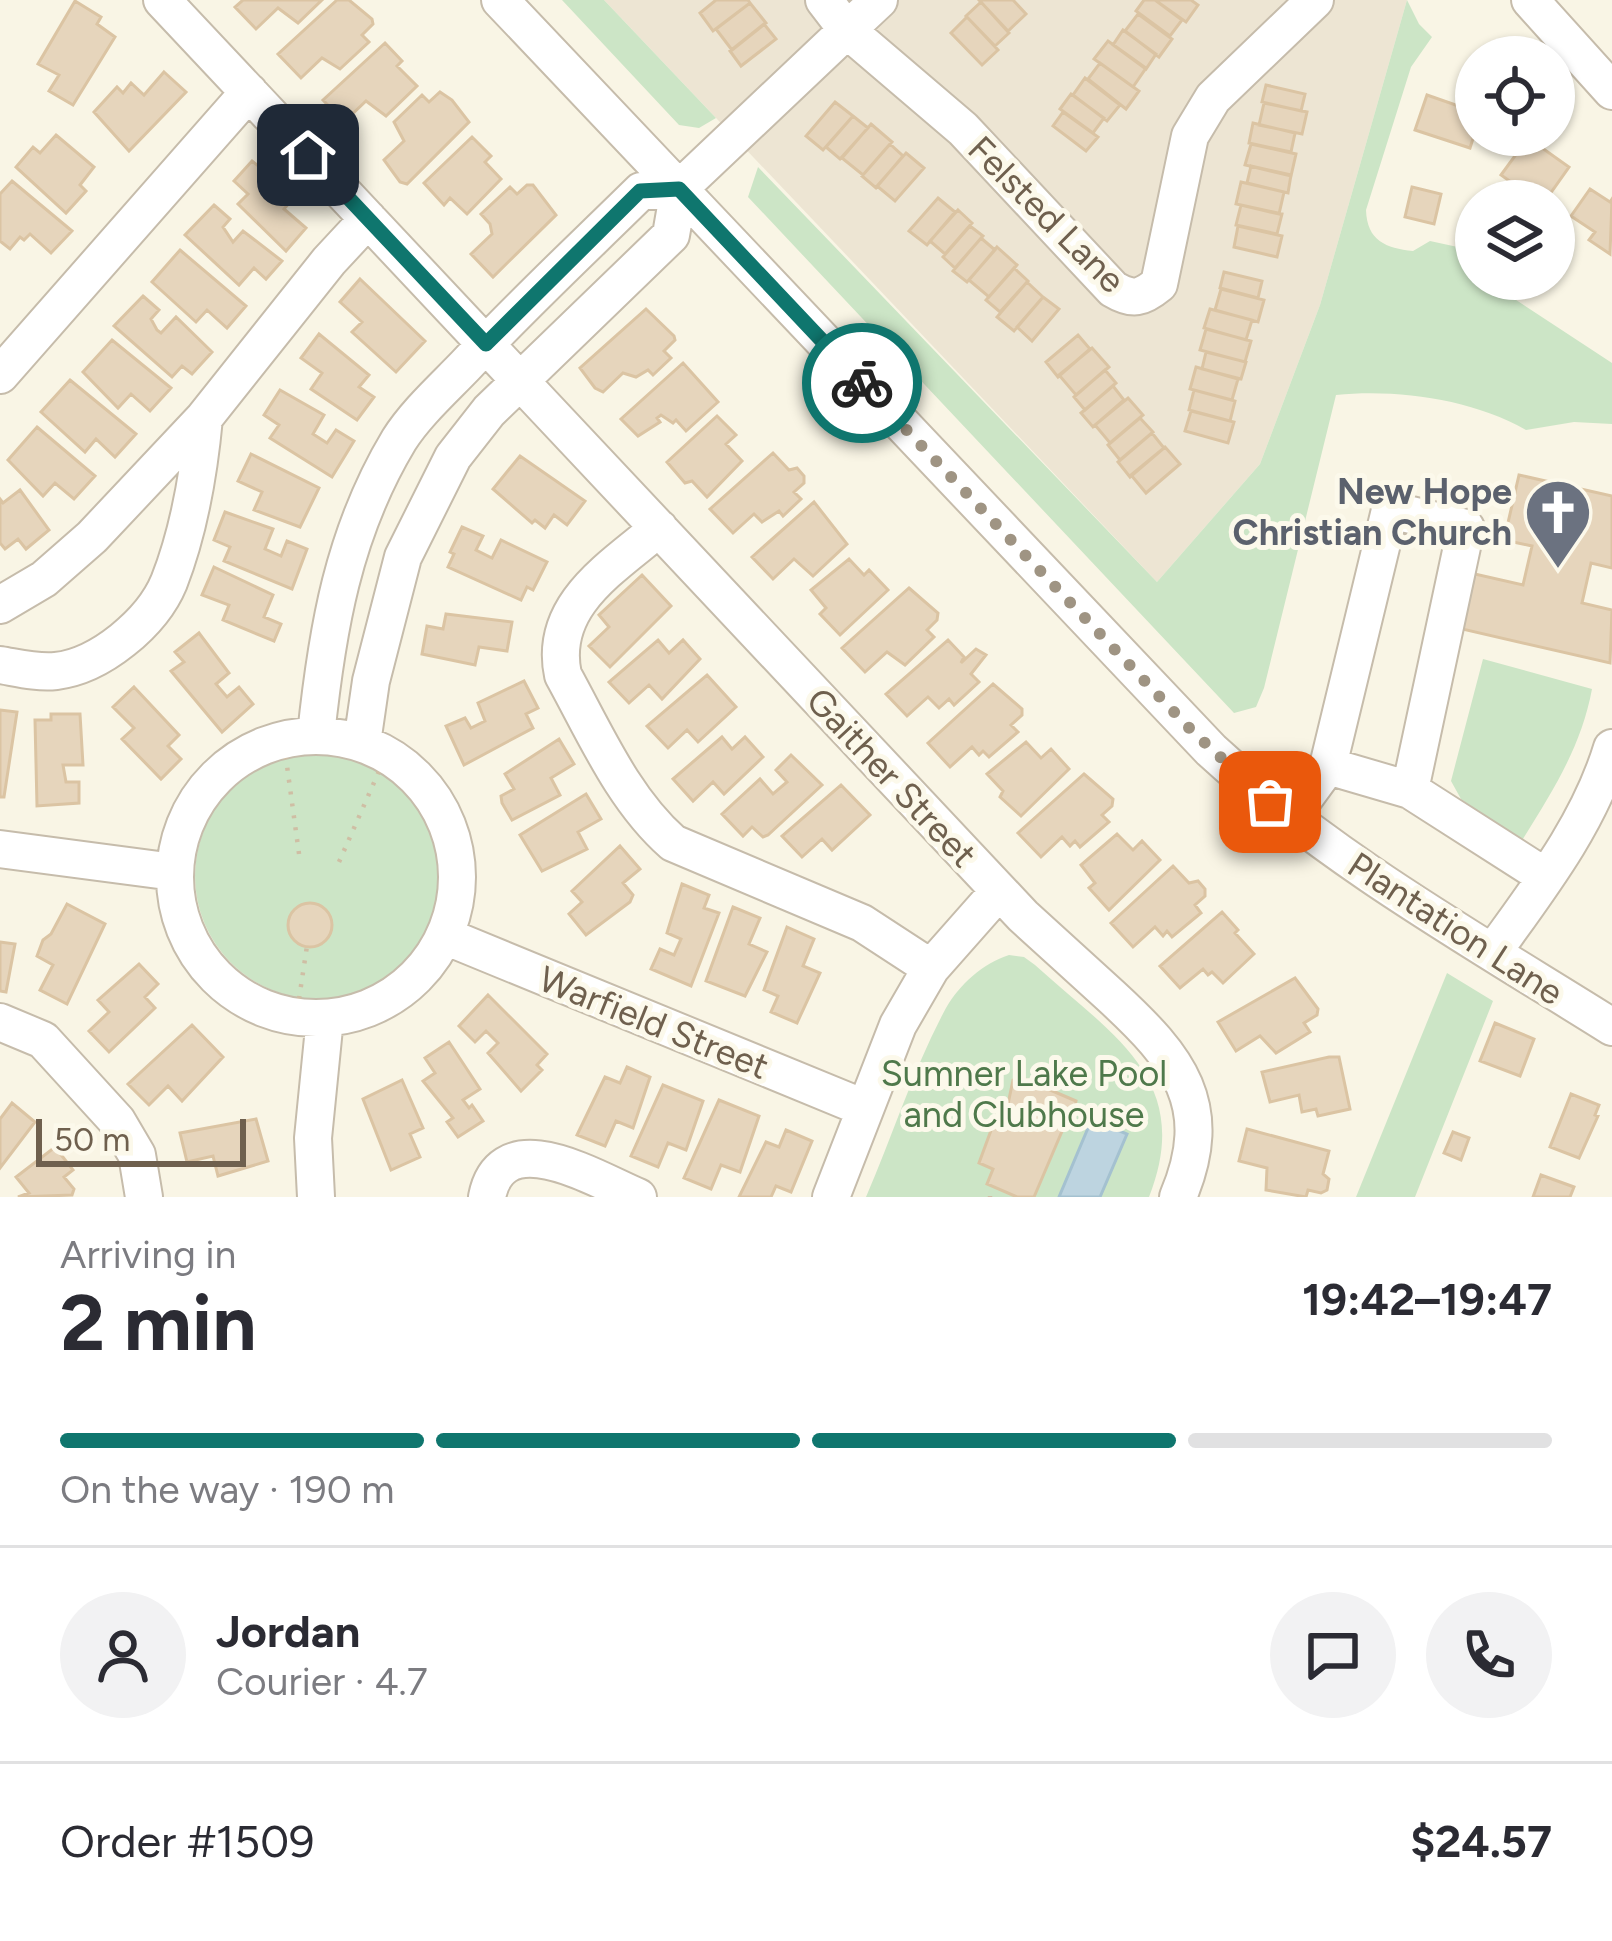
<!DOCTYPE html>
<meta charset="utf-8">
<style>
:root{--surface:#fff;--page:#f2f2f3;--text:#2b2b33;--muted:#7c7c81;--line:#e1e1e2;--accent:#0f766e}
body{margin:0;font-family:Figtree,sans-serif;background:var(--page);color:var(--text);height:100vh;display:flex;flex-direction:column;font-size:45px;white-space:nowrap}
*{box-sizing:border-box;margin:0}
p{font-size:39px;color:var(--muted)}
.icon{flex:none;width:66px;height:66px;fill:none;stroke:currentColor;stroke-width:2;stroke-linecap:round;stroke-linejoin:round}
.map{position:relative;height:1197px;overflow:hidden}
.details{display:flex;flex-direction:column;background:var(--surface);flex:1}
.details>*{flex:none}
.controls{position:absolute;left:1455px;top:36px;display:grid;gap:24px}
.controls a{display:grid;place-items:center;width:120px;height:120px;border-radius:50%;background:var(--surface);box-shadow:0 3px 9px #0004;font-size:60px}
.scale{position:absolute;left:36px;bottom:30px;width:210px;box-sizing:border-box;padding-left:12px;border:6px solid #6f604e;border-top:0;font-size:33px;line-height:42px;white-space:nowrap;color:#6f604e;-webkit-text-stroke:9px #fcf9eb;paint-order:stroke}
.pin{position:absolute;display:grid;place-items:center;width:102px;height:102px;color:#fff;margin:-51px;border-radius:24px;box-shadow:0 6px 18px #0006}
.courier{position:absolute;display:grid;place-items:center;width:120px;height:120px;margin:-60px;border:9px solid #0f766e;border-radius:50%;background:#fff;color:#222;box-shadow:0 3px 15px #0007}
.overview em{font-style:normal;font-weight:700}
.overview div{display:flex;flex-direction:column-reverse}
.overview{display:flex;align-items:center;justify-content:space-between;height:204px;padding:0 60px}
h1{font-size:78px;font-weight:700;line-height:90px}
.bar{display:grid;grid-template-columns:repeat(4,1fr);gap:18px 12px;align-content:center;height:144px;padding:0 60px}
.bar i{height:15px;border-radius:9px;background:var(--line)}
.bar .on{background:var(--accent)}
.bar p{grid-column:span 4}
.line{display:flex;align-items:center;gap:30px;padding:0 60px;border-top:3px solid var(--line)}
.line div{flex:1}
.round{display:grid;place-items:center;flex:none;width:126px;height:126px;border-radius:63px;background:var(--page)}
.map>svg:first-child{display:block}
.residential{fill:#ede5d3}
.green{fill:#cce5c6}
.water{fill:#bdd4e0;stroke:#a4c1d0;stroke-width:3}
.building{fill:#e6d5bc;stroke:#dbc4a3;stroke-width:3}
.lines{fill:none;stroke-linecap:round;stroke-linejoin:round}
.minor-casing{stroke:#c6bcab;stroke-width:40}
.path{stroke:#cfbea4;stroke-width:4.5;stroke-dasharray:3 9;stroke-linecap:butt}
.minor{stroke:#fff;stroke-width:36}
.done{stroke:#9f9483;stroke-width:12;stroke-dasharray:0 21.6}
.route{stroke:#0f766e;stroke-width:15}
.labels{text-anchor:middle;stroke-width:10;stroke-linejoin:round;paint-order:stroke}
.street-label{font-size:36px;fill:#6f604e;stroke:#fcf9eb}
.worship-label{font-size:36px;font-weight:bold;fill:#5b616d;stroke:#fcf9eb;text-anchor:end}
.park-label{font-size:36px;fill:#4f794b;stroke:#fcf9eb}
</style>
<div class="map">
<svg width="1612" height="1197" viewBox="0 0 1612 1197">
<rect width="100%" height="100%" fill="#f9f5e5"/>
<path class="residential" d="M604,0H1407L1320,305L1260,464L1157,582Z"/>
<path class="green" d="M562,0H604L716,118L699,128L679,125Z
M1407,0L1419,24L1432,37L1411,67L1366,210C1367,241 1386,248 1413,251L1430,241L1476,251L1472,271L1476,279H1484L1612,363V424L1574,422L1526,430C1471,399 1398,389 1336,395L1264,688L1256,707L1234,713L748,197L758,167L1157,582L1260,464L1320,305Z
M1483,659L1592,689C1581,748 1552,792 1521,842L1461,799L1451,781Z
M195 876a123 123 0 1 1 246 0a123 123 0 1 1-246 0Z
M1009,955L1024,957L1035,965C1112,1035 1195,1080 1149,1197H866C893,1135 914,1067 946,1008C959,985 983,963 1009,955Z
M1447,973L1493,1001L1415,1197H1356Z"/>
<path class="water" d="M1087,1117L1127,1134L1100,1197H1059L1088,1128L1084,1126Z"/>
<path class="building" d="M243,0H322L298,23L278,8L256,29L235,7Z
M337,0H349L372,19L373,24L362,35L369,42L340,69L322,58L301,78L278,54Z
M716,0H748L750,3L713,31L700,13Z
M979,0H1013L1026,14L1008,31Z
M1144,0H1155L1182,20L1170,36L1136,11Z
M1155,0H1191L1198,5L1186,22Z
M75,1L101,17L97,24L115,37L73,105L49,91L59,75L38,64Z
M981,2L1009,33L995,46L966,16Z
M750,3L766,23L732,50L716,29Z
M1138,14L1172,39L1159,57L1125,31Z
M967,17L998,50L982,65L951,33Z
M764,24L776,39L741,66L730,51Z
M1123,30L1156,54L1146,69L1113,45Z
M1108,41L1146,68L1133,87L1094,59Z
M385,43L402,61L397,66L417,86L386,116L366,101L344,122L323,100Z
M1100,63L1139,91L1126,109L1088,79Z
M164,72L186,92L129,151L94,112L117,87L123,93L131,83L144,95Z
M1085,78L1120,105L1107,121L1073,95Z
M1266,85L1305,94L1301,111L1262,102Z
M440,92L452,100L469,122L407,184L400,182L384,160L404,141L394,122L422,95L429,102Z
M1071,94L1104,118L1093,133L1060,109Z
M1427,95L1476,112V129L1470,148L1415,130Z
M835,102L853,116L823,150L806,136Z
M1264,103L1307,112L1302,134L1259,125Z
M1063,112L1098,137L1086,151L1053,126Z
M853,116L868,128L840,159L826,147Z
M1253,123L1295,133L1291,152L1249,143Z
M871,124L892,142L863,175L842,158Z
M56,135L94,167L80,185L86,191L66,213L16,167L33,147L40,153Z
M472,137L491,156L485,162L501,179L467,214L450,198L444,205L424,183Z
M1528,138L1569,167L1545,201H1525L1513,192L1518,187L1501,175Z
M890,144L903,156L876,188L862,176Z
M1251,144L1296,154L1291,176L1245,165Z
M906,153L924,168L895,201L877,186Z
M252,161L296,195L284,209L306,228L286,251L238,204L248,194L234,181Z
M1251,166L1291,175L1288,193L1247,183Z
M12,181L72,231L51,253L30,234L24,240L20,237L10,249L0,241V194Z
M1241,182L1284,192L1279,214L1236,204Z
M527,185H533L556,215L493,277L471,254L492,234L490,224L481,214L510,187L517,194Z
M1412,187L1441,194L1434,224L1405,217Z
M1590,189L1610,202L1612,199L1610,254L1589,240L1595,232L1571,216Z
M938,198L955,212L927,245L909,231Z
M214,205L230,219L223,227L233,242L243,231L282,261L266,279L254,268L239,285L185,235Z
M1241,205L1282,214L1277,234L1236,225Z
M958,210L972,223L945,254L930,241Z
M970,226L983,236L955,268L943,257Z
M1238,226L1282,236L1277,257L1234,247Z
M981,238L995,250L967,282L953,271Z
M997,247L1017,265L989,297L969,280Z
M180,250L246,306L227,328L207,310L196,322L152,282Z
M1014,268L1028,281L1000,312L986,300Z
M1224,272L1262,281L1258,298L1220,288Z
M360,279L425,341L396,372L352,332L362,322L340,302Z
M1027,282L1043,297L1014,331L997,317Z
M1221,289L1264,300L1258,322L1215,310Z
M143,296L159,310L151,319L157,330L161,333L176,317L212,352L192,374L182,366L172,377L114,326Z
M1043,297L1059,309L1032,341L1017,327Z
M646,309L674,336L675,340L664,351L671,358L653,375L648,370L636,377L623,373L603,392L595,388L580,368Z
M1210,309L1252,320L1246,340L1204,328Z
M1206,329L1251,341L1245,362L1200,350Z
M319,334L369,375L359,387L374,397L357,420L311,389L322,373L301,358Z
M1078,335L1090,349L1058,377L1046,362Z
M112,340L171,388L150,411L131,394L118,408L83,372Z
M1092,348L1109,367L1076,395L1059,375Z
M1206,352L1246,362L1241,379L1202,369Z
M683,363L718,402L686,431L676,420L673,423L661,415L657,418L660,422L638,436L621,419Z
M1196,367L1238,379L1232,400L1190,389Z
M1105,370L1116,383L1085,410L1074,397Z
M70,380L136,434L115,457L96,439L85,452L41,412Z
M1113,386L1124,400L1093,427L1081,413Z
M280,390L324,415L313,434L327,443L336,430L354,441L332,477L270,438L279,425L264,415Z
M1194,390L1235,401L1230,421L1189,410Z
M1128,398L1143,415L1110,443L1095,425Z
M1191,411L1234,422L1228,443L1185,431Z
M717,416L736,435L726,444L742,461L707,497L692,481L685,483L667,462Z
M1140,418L1153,432L1120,460L1108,445Z
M37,427L95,476L74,499L55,483L43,496L8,460Z
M1152,433L1164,448L1130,477L1118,462Z
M1165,447L1180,464L1146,493L1131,475Z
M773,453L789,470L797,468L804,476V483L794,492L801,499L783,516L779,511L762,522L754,514L733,533L710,509Z
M251,454L319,488L300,527L254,510L262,492L238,481Z
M520,456L585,501L567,525L554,515L545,528L535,520L532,523L493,489Z
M1519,475L1612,496V568L1591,563L1582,603L1612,610L1610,663L1462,629L1475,574L1523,585L1532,546L1504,540Z
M20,490L49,530L26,549L18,539L5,549L0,543V499L3,503Z
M814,502L847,544L813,576L794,559L773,579L752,557Z
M225,512L273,529L265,549L281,556L287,541L307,549L292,589L224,561L230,547L214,540Z
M462,527L483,536L476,550L492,558L501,540L547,562L533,590L527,587L521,600L448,567L454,554L450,552Z
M849,559L864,575L869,570L888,590L840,635L820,614L826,608L811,590Z
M214,567L273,595L264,617L281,624L274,641L223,620L229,605L202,595Z
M642,575L671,606L610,667L589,646L609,627L599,615Z
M909,588L938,613L937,620L927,630L934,637L905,665L887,652L865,672L842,648Z
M446,614L512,622L507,651L479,647L475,665L422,654L427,626L443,629Z
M199,633L229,673L216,684L227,697L239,687L253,704L222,732L171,671L184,662L175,652Z
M658,640L669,653L683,640L700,659L662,699L649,685L629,703L609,682Z
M948,640L964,657L961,663L976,649L986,655L971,674L979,682L954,705L949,699L939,708L928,697L907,716L886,694Z
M707,675L736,707L698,742L687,730L668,748L647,726Z
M524,681L538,708L526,714L533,728L464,765L446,726L465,718L471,728L485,721L478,703Z
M993,684L1022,709V715L1011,725L1018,732L989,757L983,751L979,755L972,747L950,767L928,743Z
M134,687L179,735L168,746L181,759L161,779L122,739L134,728L113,707Z
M0,710L17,712L4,797H0Z
M51,714H80L83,765H63L66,782H79V803L37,806L35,720H51Z
M722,737L732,749L745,737L763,757L724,794L713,782L693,801L673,779Z
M559,739L574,764L551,778L560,795L512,820L502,803L501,796L514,789L505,774Z
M1026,742L1041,758L1051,749L1069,769L1021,816L1000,797L1003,791L987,774Z
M791,755L822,785L768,835L763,837L752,827L743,836L722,814L760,779L773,794L787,782L776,770Z
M1084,774L1113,799L1112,806L1102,815L1109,822L1080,847L1075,841L1070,846L1062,837L1041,857L1018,833Z
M841,785L870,815L832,850L822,839L802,857L782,836Z
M586,794L601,819L578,832L587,849L542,871L520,835Z
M1117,834L1133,850L1142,841L1160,860L1109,910L1089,888L1095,883L1081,865Z
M620,846L640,869L623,883L633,895L630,902L586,935L569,914L582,902L572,891Z
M1173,866L1189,883L1198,881L1205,889V896L1195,905L1201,913L1172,937L1167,931L1163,936L1155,927L1133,947L1111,923Z
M682,884L709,895L704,908L719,913L691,986L651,969L660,949L674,955L681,939L667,933Z
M288 925a22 22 0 1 1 44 0a22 22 0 1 1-44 0Z
M67,904L105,924L67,1004L40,990L53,965L37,956L43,940L51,934Z
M733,907L760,918L749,944L767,952L745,996L706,981Z
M1222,912L1238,930L1235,933L1254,954L1223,983L1212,972L1208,975L1203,969L1180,988L1160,966Z
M787,927L814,939L803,966L820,973L797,1023L771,1012L778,996L764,990Z
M0,942L15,944L6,992L0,991Z
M139,964L158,984L145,997L155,1008L109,1052L89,1031L109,1012L98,1000Z
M1295,978L1318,1009L1317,1015L1304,1023L1310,1032L1276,1053L1260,1036L1236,1051L1218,1022Z
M488,995L547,1054L537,1065L542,1070L521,1091L488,1053L498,1043L486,1031L475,1042L459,1026Z
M1495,1023L1534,1039L1520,1076L1480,1061Z
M192,1025L223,1057L182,1101L168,1086L149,1105L128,1084Z
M449,1042L480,1089L463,1100L469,1108L472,1105L483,1121L458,1137L447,1122L453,1118L423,1081L435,1073L425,1058Z
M1329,1057H1339L1350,1109L1318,1116L1316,1109L1302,1112L1299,1095L1270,1102L1262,1072Z
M627,1067L650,1077L633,1128L616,1121L605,1146L577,1135L605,1077L620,1083Z
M1020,1077L1076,1101L1070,1127L1063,1129L1034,1197H1017L987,1184L993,1169L979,1163L1000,1106L1007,1109L1013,1080Z
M402,1080L423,1128L410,1134L420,1157L391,1170L363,1099Z
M663,1085L703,1101L686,1150L668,1143L658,1167L631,1156Z
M1571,1094L1599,1105L1595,1115L1598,1116L1579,1158L1550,1147Z
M719,1100L759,1116L740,1172L721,1165L711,1189L684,1178Z
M12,1103L35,1122L0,1168V1119Z
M256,1119L268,1161L218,1176L213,1156L187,1162L180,1133Z
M1247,1129L1329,1151L1323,1174L1329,1179L1327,1190L1321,1193L1308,1190L1306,1197L1266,1190L1267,1168L1239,1161Z
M786,1130L812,1141L791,1192L776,1186L771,1197H739L766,1142L779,1147Z
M1453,1132L1469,1138L1461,1160L1444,1153Z
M55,1147L73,1170L64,1177L74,1189L72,1195L18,1197L29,1193L16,1177Z
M1541,1175L1574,1187L1570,1197H1533Z"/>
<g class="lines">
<defs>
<path id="minor" d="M162,0L1023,916C1053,943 1082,970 1112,997C1178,1058 1217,1105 1178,1197
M500,0L1211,750C1331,860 1475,941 1612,1027
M824,0L847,30L879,0
M1530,0L1612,91
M679,189L847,30L963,129L1113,289C1133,301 1142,298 1159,284L1190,136L1213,98L1315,0
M0,375L249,92
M659,528C612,568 548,605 563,675C595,733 623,799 673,843L862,923L931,968
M0,605L44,579L92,537L204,418L329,261L368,219
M0,665C18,668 37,673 56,671C100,666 152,623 169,582C189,531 199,472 204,418
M316,735C327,630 343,533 399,440C416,413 444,388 466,365C522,305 582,249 641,191L679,189
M175 877a141 141 0 1 1 282 0a141 141 0 1 1-282 0Z
M362,743L371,681L403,557L453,457L489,411L671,235L679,189
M1410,790L1546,877
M1290,818L1328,766L1390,510L1466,528L1410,790L1328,766
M0,849L174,872
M445,936L864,1108
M1493,952C1539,888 1589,824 1612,748
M0,1022L43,1040L117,1121L137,1155L144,1197
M316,1197L313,1138L325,1018
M487,1197C502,1121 595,1179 638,1197
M831,1197L898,1025L931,968L999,891"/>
</defs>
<use href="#minor" class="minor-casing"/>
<path class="path" d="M284,744L300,861
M339,862L380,769
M299,999L307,946
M990,1197V1196"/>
<use href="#minor" class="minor"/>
</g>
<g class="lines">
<path class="done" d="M862,383L1193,732L1270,802"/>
<path class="route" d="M308,155L486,344L640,191L679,189L862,383"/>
</g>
<defs>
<symbol id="church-pin" viewBox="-11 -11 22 30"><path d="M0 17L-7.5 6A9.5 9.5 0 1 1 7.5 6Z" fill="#6b7280" stroke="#fcf9eb"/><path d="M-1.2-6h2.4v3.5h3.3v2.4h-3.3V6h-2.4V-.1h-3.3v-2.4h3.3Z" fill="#fff"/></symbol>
</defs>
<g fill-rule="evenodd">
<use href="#church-pin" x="1520" y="474" width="76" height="104"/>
</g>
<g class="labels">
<g class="street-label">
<text transform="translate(1047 214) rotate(45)" y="13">Felsted Lane</text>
<text transform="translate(892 777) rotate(47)" y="13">Gaither Street</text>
<text transform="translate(1456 928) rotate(33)" y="13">Plantation Lane</text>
<text transform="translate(654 1022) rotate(22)" y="13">Warfield Street</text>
</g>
<g class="worship-label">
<text x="1512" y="504">New Hope<tspan x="1512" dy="41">Christian Church</tspan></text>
</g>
<g class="park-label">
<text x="1024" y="1086">Sumner Lake Pool<tspan x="1024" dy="41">and Clubhouse</tspan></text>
</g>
</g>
</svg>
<div class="controls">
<a><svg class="icon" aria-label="locate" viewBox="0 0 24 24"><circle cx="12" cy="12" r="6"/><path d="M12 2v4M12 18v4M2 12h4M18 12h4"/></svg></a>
<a><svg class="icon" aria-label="layers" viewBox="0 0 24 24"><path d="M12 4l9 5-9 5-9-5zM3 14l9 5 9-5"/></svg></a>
</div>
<div class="scale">50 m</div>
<div class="pin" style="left:1270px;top:802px;background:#ea580c"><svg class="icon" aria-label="bag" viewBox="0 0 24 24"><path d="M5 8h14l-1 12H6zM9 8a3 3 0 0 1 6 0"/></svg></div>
<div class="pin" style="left:308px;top:155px;background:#1f2937"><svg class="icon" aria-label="home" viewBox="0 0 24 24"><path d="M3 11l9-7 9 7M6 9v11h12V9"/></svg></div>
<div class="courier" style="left:862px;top:383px"><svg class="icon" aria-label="bike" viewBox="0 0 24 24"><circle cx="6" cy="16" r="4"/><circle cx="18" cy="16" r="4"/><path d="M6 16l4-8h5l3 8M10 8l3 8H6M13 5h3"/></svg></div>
</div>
<section class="details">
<div class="overview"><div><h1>2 min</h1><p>Arriving in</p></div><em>19:42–19:47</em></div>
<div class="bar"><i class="on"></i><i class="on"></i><i class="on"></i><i></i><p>On the way · 190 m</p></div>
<div class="line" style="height:216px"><a class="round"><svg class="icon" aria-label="person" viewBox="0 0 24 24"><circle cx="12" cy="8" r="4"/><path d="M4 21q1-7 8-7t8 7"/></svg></a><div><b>Jordan</b><p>Courier · 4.7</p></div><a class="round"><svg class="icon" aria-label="chat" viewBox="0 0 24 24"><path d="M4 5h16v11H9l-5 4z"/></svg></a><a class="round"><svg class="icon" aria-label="phone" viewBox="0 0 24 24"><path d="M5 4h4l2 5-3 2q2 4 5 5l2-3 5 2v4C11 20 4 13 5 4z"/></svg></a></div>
<div class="line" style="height:156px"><div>Order #1509</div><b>$24.57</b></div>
</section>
